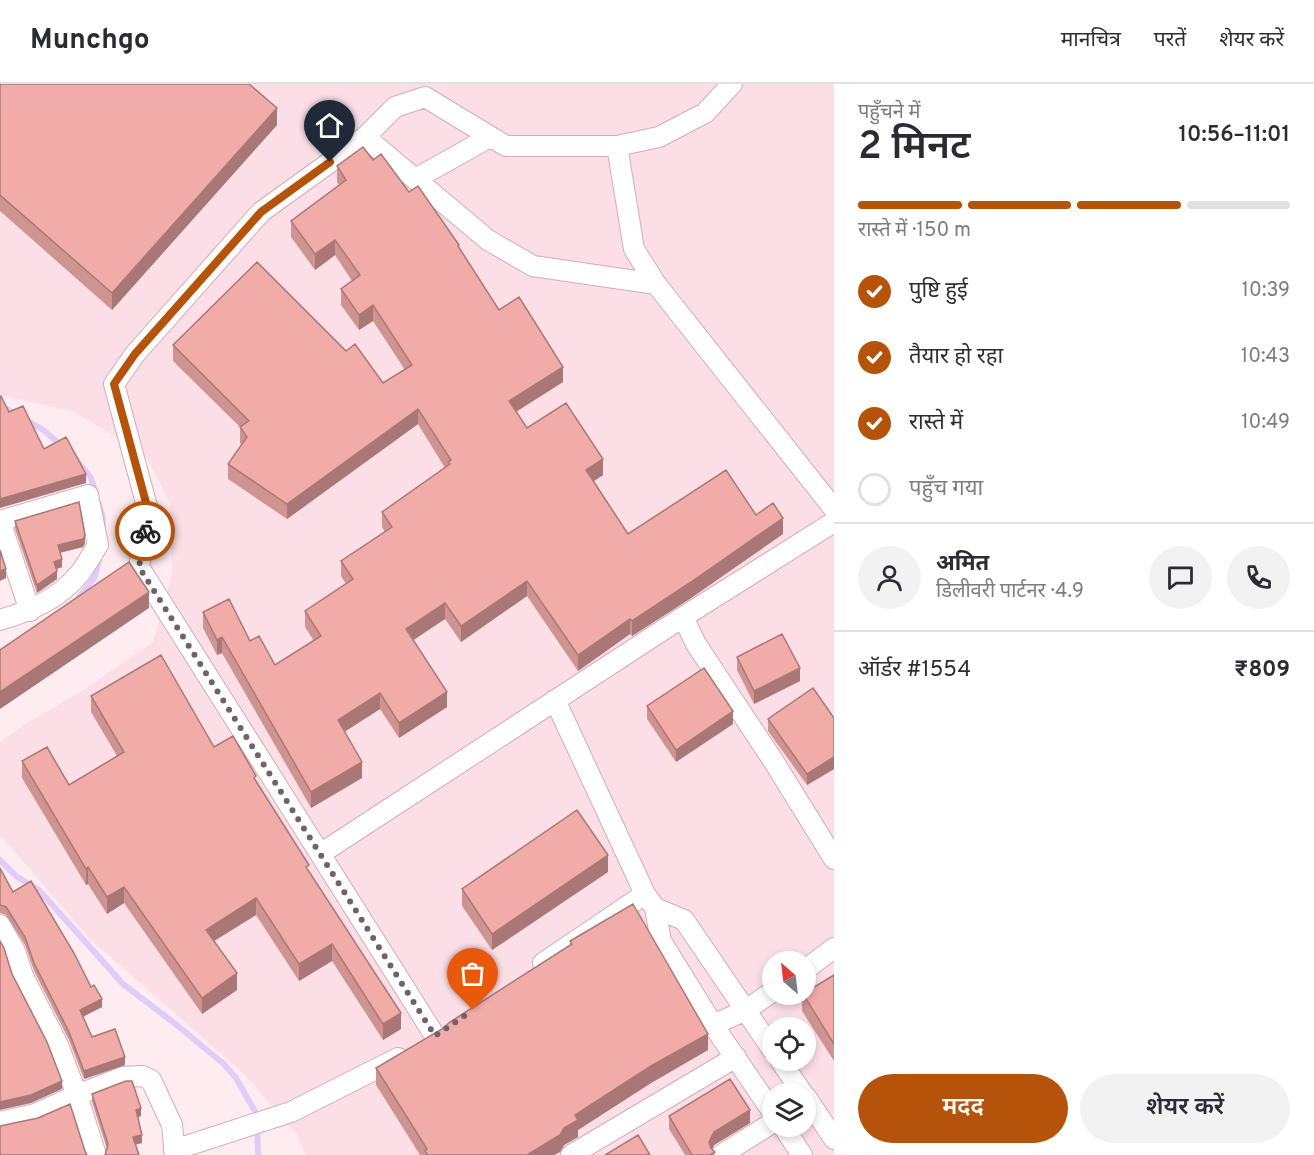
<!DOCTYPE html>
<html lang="hi">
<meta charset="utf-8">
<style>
:root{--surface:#fff;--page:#f2f2f3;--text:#2b2b33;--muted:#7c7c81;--line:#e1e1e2;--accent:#b45309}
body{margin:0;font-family:Overpass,"Noto Sans Devanagari",sans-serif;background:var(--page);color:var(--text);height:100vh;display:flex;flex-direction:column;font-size:22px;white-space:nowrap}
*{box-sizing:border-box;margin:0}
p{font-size:20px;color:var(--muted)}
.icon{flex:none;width:33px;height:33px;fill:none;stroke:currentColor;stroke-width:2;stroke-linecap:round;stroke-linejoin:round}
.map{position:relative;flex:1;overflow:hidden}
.panel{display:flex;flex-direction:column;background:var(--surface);width:480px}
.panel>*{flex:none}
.needle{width:39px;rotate:332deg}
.buttons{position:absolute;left:762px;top:867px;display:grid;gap:12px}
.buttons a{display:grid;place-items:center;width:54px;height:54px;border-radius:50%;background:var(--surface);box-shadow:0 3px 9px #0003;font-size:30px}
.pin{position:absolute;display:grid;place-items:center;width:51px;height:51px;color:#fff;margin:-62px -26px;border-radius:50% 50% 50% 0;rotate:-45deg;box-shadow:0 0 6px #0007}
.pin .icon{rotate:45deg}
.courier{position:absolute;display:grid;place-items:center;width:60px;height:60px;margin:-30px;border:4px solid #b45309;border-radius:50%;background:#fff;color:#222;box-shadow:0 2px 8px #0007}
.headline em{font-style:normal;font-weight:600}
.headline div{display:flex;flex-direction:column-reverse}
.headline{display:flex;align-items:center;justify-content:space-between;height:102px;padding:0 24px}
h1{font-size:39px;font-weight:600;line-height:45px}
.bar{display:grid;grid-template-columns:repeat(4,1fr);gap:9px 6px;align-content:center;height:72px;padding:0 24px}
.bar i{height:8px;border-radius:4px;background:var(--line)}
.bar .active{background:var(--accent)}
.bar p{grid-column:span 4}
.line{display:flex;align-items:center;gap:15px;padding:0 24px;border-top:2px solid var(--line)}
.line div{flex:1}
.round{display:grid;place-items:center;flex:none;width:63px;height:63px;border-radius:32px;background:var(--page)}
ol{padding:0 24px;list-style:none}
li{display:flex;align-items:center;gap:18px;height:66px}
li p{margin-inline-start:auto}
li .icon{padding:6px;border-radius:50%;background:var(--accent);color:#fff;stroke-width:4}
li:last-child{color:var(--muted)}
li i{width:33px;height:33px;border:3px solid var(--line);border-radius:50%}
.button{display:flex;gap:12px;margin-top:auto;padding:12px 24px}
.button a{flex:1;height:69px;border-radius:36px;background:var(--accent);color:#fff;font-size:24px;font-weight:600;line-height:69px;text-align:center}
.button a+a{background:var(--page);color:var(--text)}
header{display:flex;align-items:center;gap:36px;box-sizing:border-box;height:84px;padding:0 30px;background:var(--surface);border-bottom:2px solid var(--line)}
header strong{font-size:28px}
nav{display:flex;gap:33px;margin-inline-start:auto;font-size:21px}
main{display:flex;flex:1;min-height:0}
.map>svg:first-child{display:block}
.built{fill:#fcdee7;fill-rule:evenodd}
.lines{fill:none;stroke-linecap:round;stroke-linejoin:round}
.stream{stroke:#e1cbf7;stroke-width:6}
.minor-casing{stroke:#d4abb8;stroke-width:22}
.minor{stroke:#fff;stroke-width:20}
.wall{fill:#cf9490}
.shaded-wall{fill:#a97876}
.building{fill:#f1aca8;stroke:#a97876;stroke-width:1.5}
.done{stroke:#726267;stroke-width:6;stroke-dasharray:0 10.8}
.route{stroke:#b45309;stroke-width:8}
</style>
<header>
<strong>Munchgo</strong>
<nav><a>मानचित्र</a><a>परतें</a><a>शेयर करें</a></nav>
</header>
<main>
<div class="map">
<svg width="834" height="1071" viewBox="0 0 834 1071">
<rect width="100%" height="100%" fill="#feecf1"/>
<path class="built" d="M0,0H834V1071H306L297,1051L244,990L91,856L0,751V658L25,640L79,609L153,558L172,490L170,419L144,369L72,327L0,311ZM772,878H806V910H772ZM772,944H806V976H772ZM772,1010H806V1042H772Z"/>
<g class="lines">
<path class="stream" d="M0,321L42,345L62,362
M76,375L91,394L96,410
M99,420L103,434V442
M77,516L95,493L101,467
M0,776L16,792L39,806L123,900L173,938L224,980L236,994L257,1031L258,1071"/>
<defs>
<path id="minor" d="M365,53L488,156L533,182L656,200
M617,62L659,53L705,29L732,0
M415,95L490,53
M0,437L88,411L98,461C92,470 87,480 80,489C59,515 30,527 0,536
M0,437L30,527
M683,533L696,560L774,678L834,775
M555,616L645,810L655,824L661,857L713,941L772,1027
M320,770L683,533L834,438
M655,824L684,836L772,965
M0,841L15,867L23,892L58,961L77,1011L35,1030L0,1038
M543,879L645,810
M806,885L834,864
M713,941L746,926L772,908
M435,952L139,483L148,426L114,300L135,270L261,128L365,53L395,23L425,13L506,62H617L634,165L656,200L834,425
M780,976L803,1010
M806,1013L834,1055
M783,1042L802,1071
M174,1066L291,1028L398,974
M96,1071L77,1011L123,993L142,992L151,996L172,1041L175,1071
M571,1071L736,973
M721,1071L772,1039"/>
</defs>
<use href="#minor" class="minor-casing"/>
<use href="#minor" class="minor"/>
</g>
<path class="wall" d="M0,0L277,41L112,226L0,127Z
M373,76L409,108L459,165L499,226L563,298L516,328L527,344L603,391L594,397L628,450L756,431L783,450L691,514L632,552L630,550L578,587L527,512L461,558L445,535L413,556L447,623L399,654L380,625L344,648L362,694L311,724L222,569L217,571L203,544V528L250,557L275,581L314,557L305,543V527L346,500L341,492V477L385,448L382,443V428L445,384L418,340L287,435L228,395V380L242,361L240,359V343L173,277V261L346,267L383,299L405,286L373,237L359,246L341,221V205L352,197L335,171L315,186L291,153V137L339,101L337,98V82Z
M15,437L85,459L83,463L60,469L62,483L57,485V495L37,509L15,445Z
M737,573L800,597L754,620L737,586Z
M91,612L214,663L256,698L401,945L383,956L332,877L299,897L256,831L214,857L237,906L202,930L124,819L107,830L88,800L86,801L22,694V677L69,701L117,672L91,628Z
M647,622L733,640L676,678L647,635Z
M834,634V685L807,701L768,647V635Z
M0,784L13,808L102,923L83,933L92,953L125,981L84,995L69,956L34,887L25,861L6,831L0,829Z
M608,788L492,866L462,822V805Z
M570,857L708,966L651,999L578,1046V1053L564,1061L560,1068L554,1071H420L376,1001V984L442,945L570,861Z
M834,891V977L802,927V910Z
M92,1010L141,1032L138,1033L142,1059L135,1061L107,1065L92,1018Z
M669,1032L750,1039L714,1061L712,1065L715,1071H685L669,1045Z"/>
<path class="shaded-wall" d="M277,24V41L112,226V209Z
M335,156V171L315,186V170Z
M373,221V237L359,246V231Z
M563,283V298L509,332V317Z
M418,325V340L287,435V420Z
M603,375V391L586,402V386Z
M86,390V399L0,424V415Z
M783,434V450L691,514L632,552V537Z
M85,451V459L83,463L58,469V461Z
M62,475V483L54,486V478Z
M6,485V494L0,497V487Z
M57,487V495L37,509V501Z
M527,497V512L461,558V542Z
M149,508V524L0,625V608Z
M445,519V535L406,561V545Z
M630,535V550L578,587V571Z
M222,553V569L217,571V556Z
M800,584V597L754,620V607Z
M447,608V623L399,654V639Z
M380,609V625L338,652V636Z
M733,627V640L676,678V666Z
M834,673V685L807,701V690Z
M362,678V694L311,724V708Z
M608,771V788L492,866V850Z
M88,783V800L86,801V785Z
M124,803V819L107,830V813Z
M256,814V831L206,862V846Z
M332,860V877L299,897V880Z
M237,889V906L202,930V914Z
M102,915V923L80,934V926Z
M401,929V945L383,956V940Z
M708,950V966L651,999L578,1046V1053L564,1061L560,1068L554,1071H527L564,1044L575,1031L651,982Z
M125,973V981L84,995V987Z
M62,997V1005L31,1019L0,1026V1018Z
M141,1024V1032L136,1034V1026Z
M750,1026V1039L714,1061L709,1071V1058L714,1048Z
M142,1051V1059L133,1061V1053Z"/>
<path class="building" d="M0,0H249L277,24L112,209L0,111Z
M363,63L373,76L381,70L409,108L418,102L459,161L458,162L499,226L519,213L563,283L509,317L527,344L566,319L603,375L586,386L628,450L726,386L756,431L773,419L783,434L691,498L632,537L630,535L578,571L527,497L461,542L445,519L406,545L447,608L399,639L380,609L338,636L362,678L311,708L222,553L217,556L203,528L229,515L250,557L259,552L275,581L321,552L305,527L353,495L341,477L392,443L382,428L450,380L448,378L451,376L418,325L287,420L228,380L247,353L240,343L249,337L173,261L257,178L346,267L355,260L383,299L412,281L373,221L359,231L341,205L360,191L335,156L315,170L291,137L346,96L337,82Z
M1,312L9,328L23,322L44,365L66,353L86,390L0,415V313Z
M79,418L85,451L83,455L58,461L62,475L54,478L57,487L37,501L15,437Z
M0,466L6,485L0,487Z
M129,478L149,508L0,608V566Z
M782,550L800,584L754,607L737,573Z
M161,571L214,663L233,652L256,692L254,694L309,781L306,783L401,929L383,940L332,860L299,880L256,814L206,846L237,889L202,914L124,803L107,813L88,783L86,785L22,677L47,663L69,701L124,668L91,612Z
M704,584L733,627L676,666L647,622Z
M813,604L834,634V673L807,690L768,635Z
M577,726L608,771L492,850L462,805Z
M0,784L13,808L31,797L74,869L91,903L94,901L102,915L80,926L92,953L115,945L125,973L84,987L69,948L34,879L25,853L6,823L0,821Z
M633,820L708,950L651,982L575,1031L578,1036L564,1044L560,1051L527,1071H428L425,1067L427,1065L376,984L442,945L450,938L572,860L570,857L582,850Z
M0,857L4,864L12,890L47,958L62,997L31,1011L0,1018Z
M834,891V960L803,910H806V908Z
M730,995L750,1026L714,1048L709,1058L711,1064L715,1068L710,1071H692L669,1032Z
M126,997H132L141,1024L136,1026L142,1051L133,1053L139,1071H105L108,1060L92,1010Z
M70,1020L85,1067L87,1071H0V1042L38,1034Z
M638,1051L650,1071H605Z"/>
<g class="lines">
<path class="done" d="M145,447L139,483L435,952L473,926"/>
<path class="route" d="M145,447L148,426L114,300L135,270L261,128L330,78"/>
</g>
</svg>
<div class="buttons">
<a><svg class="needle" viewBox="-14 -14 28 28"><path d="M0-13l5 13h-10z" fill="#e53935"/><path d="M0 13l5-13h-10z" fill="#7c7c81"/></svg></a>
<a><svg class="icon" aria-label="locate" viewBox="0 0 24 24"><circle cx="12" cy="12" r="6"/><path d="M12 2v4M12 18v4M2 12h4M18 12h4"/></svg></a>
<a><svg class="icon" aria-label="layers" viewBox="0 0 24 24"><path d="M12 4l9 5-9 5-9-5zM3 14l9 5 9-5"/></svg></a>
</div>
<div class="pin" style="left:473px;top:926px;background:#ea580c"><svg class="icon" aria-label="bag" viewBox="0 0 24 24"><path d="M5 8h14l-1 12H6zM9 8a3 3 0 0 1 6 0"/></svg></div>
<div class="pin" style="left:330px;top:78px;background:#1f2937"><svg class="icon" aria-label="home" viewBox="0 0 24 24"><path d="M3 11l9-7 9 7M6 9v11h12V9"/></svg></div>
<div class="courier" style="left:145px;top:447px"><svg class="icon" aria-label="bike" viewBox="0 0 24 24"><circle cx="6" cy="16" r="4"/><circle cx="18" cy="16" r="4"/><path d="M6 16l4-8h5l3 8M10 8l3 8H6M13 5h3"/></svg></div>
</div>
<section class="panel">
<div class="headline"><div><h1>2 मिनट</h1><p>पहुँचने में</p></div><em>10:56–11:01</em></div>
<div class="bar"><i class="active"></i><i class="active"></i><i class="active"></i><i></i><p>रास्ते में · 150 m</p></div>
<ol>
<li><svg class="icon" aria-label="check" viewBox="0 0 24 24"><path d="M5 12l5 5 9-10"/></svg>पुष्टि हुई<p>10:39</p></li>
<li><svg class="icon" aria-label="check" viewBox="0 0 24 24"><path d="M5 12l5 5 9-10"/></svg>तैयार हो रहा<p>10:43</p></li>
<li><svg class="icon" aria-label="check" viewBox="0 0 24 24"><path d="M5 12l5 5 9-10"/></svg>रास्ते में<p>10:49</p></li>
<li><i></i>पहुँच गया</li>
</ol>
<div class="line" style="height:108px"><a class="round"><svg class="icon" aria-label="person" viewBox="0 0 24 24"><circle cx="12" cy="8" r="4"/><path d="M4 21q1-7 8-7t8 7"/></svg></a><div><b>अमित</b><p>डिलीवरी पार्टनर · 4.9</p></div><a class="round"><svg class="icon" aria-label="chat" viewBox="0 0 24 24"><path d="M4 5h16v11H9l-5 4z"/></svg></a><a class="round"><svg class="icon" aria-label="phone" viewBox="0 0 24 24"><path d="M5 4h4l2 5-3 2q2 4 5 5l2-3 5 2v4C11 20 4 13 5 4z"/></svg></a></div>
<div class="line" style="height:78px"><div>ऑर्डर #1554</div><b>₹809</b></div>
<div class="button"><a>मदद</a><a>शेयर करें</a></div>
</section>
</main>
